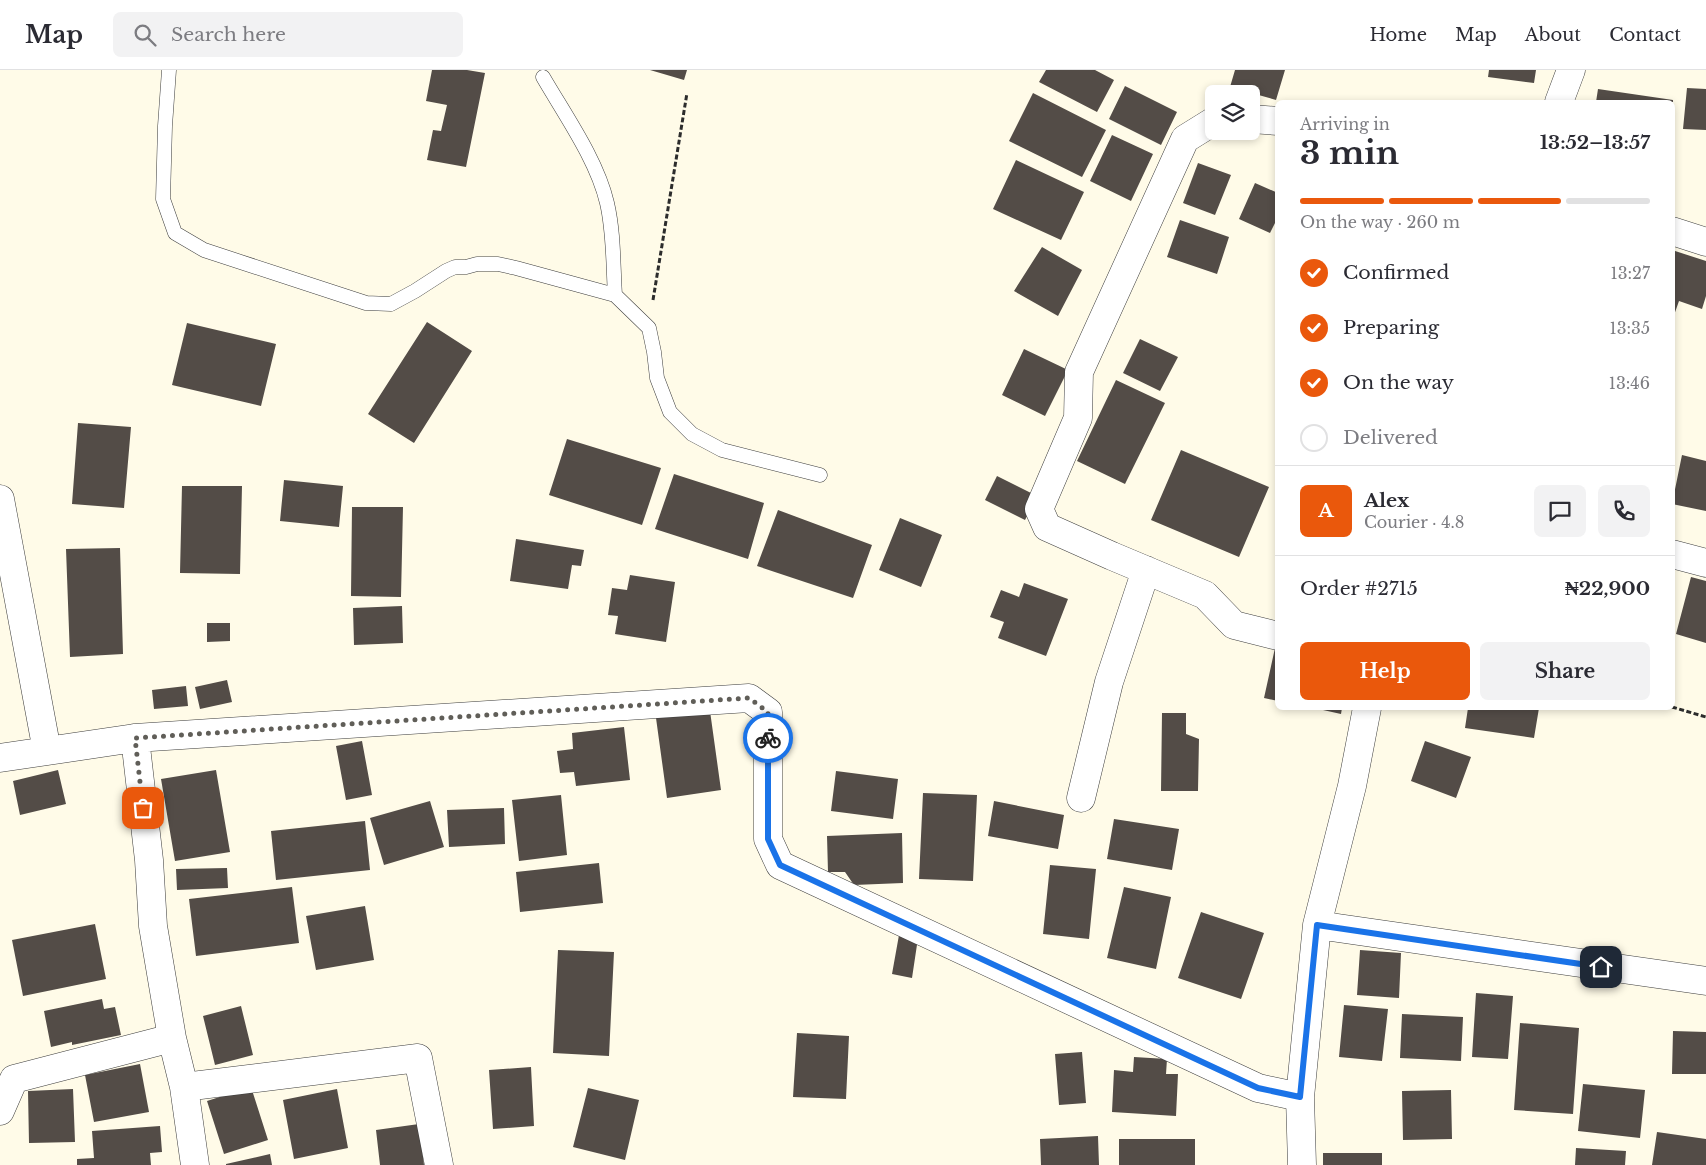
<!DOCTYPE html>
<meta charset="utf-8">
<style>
:root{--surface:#fff;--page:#f2f2f3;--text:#2b2b33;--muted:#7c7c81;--line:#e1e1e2;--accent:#ea580c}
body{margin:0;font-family:"Libre Baskerville",serif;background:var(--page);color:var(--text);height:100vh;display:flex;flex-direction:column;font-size:19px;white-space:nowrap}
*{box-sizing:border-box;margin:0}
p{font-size:16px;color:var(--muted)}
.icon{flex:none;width:28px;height:28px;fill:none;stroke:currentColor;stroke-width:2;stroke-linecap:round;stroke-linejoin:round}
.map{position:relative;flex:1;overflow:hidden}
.side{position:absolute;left:1275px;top:30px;width:400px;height:610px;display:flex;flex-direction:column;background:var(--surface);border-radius:8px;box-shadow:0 2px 8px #0003}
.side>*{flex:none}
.tools{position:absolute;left:1205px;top:15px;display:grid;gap:10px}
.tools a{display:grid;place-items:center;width:55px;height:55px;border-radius:8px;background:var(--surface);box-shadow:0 2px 8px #0003;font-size:25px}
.pin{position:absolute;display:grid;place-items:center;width:42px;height:42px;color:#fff;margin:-21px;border-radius:10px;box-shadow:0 2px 8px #0006}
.courier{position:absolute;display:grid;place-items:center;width:50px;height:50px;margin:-25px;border:4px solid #1a73e8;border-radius:50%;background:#fff;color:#222;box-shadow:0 1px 6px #0007}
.head em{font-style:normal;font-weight:800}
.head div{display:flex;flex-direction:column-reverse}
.head{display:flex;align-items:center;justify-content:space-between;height:85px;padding:0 25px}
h1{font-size:32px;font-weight:800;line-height:38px}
.bar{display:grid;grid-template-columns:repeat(4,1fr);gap:8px 5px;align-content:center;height:60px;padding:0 25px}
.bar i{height:6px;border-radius:4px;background:var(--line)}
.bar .current{background:var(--accent)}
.bar p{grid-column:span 4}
.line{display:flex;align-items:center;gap:12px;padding:0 25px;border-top:1px solid var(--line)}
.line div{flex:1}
.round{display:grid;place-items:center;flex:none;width:52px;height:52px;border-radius:8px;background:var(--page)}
ol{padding:0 25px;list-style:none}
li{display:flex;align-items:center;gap:15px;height:55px}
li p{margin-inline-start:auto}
li .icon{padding:5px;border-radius:50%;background:var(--accent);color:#fff;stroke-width:4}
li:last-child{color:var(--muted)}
li i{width:28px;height:28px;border:2px solid var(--line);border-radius:50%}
.primary-button{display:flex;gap:10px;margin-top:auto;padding:10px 25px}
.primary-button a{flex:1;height:58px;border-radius:8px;background:var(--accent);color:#fff;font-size:20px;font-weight:800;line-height:58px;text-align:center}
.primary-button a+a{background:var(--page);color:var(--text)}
header{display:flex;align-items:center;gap:30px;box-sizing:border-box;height:70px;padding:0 25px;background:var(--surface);border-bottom:1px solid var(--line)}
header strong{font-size:24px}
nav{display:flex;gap:28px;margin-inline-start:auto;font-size:18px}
.search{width:350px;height:45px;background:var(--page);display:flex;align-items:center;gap:12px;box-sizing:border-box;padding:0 18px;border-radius:8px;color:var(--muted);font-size:19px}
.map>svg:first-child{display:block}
.building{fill:#534c47}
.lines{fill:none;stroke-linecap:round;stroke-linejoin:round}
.lane-casing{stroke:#3d3d3d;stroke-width:15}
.street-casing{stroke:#3d3d3d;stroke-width:29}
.path{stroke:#2c2c2c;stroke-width:3;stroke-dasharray:5 2.5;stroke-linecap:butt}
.lane{stroke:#fff;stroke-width:14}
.street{stroke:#fff;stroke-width:28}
.done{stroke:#605e58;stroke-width:5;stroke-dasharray:0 9}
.route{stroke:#1a73e8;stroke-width:6}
</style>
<header>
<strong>Map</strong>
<div class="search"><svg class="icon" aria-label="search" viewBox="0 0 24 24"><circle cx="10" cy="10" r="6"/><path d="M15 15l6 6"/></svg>Search here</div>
<nav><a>Home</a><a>Map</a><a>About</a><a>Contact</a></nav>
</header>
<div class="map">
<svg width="1706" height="1095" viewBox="0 0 1706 1095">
<rect width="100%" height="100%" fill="#fffbe8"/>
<path class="building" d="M432,0H467L485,3L466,97L427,90L433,60L441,61L447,35L426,31Z
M650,0H687L684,10Z
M1046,0H1095L1114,10L1097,42L1039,12Z
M1235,0H1285L1276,30L1230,17Z
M1489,0H1536L1534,13L1488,7Z
M1125,16L1177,42L1161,75L1109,49Z
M1687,18L1706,19V60L1683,59Z
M1598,19L1673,30V32H1596Z
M1033,23L1106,60L1082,107L1009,71Z
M1112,65L1153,84L1131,131L1090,111Z
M1016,90L1084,122L1061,170L993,139Z
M1198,93L1231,105L1215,145L1183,133Z
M1255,113L1278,123V147L1270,163L1239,149Z
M1180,150L1229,167L1217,204L1167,187Z
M1042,177L1082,200L1058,246L1014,221Z
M1672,180L1706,191V226L1702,239L1679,231L1673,248Z
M427,252L472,281L414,373L368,344Z
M187,253L276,274L261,336L172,315Z
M1140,269L1178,287L1160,321L1123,303Z
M1024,279L1068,300L1045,346L1002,325Z
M1116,310L1165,333L1125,414L1077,391Z
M78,353L131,357L124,438L72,434Z
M567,369L661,398L642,455L549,425Z
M1181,380L1269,417L1239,487L1151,450Z
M1682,385L1706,391V441L1672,434Z
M674,404L764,433L748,489L655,459Z
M997,406L1037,426L1025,450L985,430Z
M284,410L343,416L339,457L280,451Z
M182,416H242L240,504L180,503Z
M352,437H403L401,527L351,526Z
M778,440L872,475L853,528L757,496Z
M900,448L942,465L921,517L879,500Z
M516,469L584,480L581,496L572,495L568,519L510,511Z
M120,478L123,584L70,587L66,479Z
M630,505L675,512L666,572L615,564L618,546L608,545L612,518L627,520Z
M1691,507L1706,511V573L1676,564Z
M1024,513L1068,529L1046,586L998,568L1004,552L990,547L1001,520L1019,527Z
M402,536L403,573L354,575L353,538Z
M207,553H230V571L207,572Z
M1275,578L1278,579V631L1264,628Z
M227,610L232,632L200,639L195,617Z
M186,616L188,636L154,639L152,620Z
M1314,638H1342L1341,644Z
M1468,638H1539L1534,668L1465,658Z
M710,641L721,720L667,728L656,648Z
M1162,643H1186V664L1199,669L1198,721H1161Z
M624,657L630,710L576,716L574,702L560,703L557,681L573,679L572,663Z
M362,671L372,725L346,730L336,676Z
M1425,671L1471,687L1456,728L1411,711Z
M58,700L66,734L20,745L13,711Z
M216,700L230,782L175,791L161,709Z
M836,701L898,709L893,749L831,741Z
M923,723L977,725L973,811L919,809Z
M561,725L567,785L519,791L512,730Z
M430,731L444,777L384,795L370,748Z
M994,731L1064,745L1058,779L988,766Z
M504,738L505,774L449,777L447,740Z
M1114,749L1179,759L1172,800L1107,789Z
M365,751L370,800L276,810L271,761Z
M902,763L903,813L854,815L845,802H828L827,766Z
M599,793L603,833L520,842L516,802Z
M1050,795L1096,799L1089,869L1043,864Z
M227,798L228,818L177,820L176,799Z
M292,817L299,873L196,886L189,829Z
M1124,817L1171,827L1156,899L1107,888Z
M365,836L374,890L316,900L306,846Z
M1201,842L1264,863L1241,929L1178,908Z
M95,854L106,909L23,926L12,870Z
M899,865L918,868L912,908L892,904Z
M558,880L614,882L609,986L553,983Z
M1360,880L1401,883L1399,928L1357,925Z
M1476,923L1513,926L1508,989L1472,987Z
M102,929L104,939L115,937L121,965L72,975V972L51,977L44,941Z
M1344,935L1388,939L1382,991L1339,987Z
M241,936L253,985L215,995L203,946Z
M1402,944L1463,947L1461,991L1400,988Z
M1520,953L1579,958L1573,1044L1514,1040Z
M1673,961L1706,962V1004H1672Z
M797,963L849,966L846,1029L793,1027Z
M1082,982L1086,1033L1059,1035L1055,984Z
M1134,987L1167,989L1166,1004H1178L1176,1046L1112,1042L1114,1000L1133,1002Z
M140,994L149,1042L94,1052L85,1005Z
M531,997L534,1056L493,1059L489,1000Z
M1583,1014L1645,1020L1640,1068L1578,1061Z
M251,1017L268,1070L224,1084L207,1031Z
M588,1018L639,1030L625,1090L573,1077Z
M73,1019L75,1072L29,1073L28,1021Z
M337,1019L348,1078L294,1089L283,1030Z
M1451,1020L1452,1069L1403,1070L1402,1021Z
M419,1054L424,1095H380L376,1060Z
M160,1056L162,1082L150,1083L151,1095H77V1089L94,1088L92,1061Z
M1657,1062L1706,1069V1095H1652Z
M1098,1066L1099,1095H1041L1040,1069Z
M1119,1069H1195V1095H1119Z
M1576,1078L1626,1081L1625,1095H1575Z
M1323,1083H1382V1095H1323Z
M270,1084L272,1095H226V1094Z"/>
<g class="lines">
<defs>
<path id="lane" d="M169,0L165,56L163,129L175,163L204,180L366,233L391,234L415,221L446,201L455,197H466L477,194H498L516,198L615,225L649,258L654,282L657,308L670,342L692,364L722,380L820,405
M543,7C565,45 597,90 607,133C614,163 613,195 615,225"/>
<path id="street" d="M1559,32L1571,0
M1251,49L1278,51
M1214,51L1185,69L1079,302L1078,348L1039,439L1047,457L1112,486L1205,525L1234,555L1278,566
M1672,161L1706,172
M0,429L47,681
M1672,484L1706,493
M135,668L149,790L153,856L172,968L184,1017L195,1095
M0,688L135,668L749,628L768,642V769L780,795L1258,1018L1300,1027
M1081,728L1109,612L1146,500
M1317,855L1706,911
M184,1017L418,988L439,1095
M0,1041L14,1009L172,968
M1302,1095L1300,1027L1317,855L1352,716L1367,638"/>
</defs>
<use href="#lane" class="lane-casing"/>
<use href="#street" class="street-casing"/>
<path class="path" d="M653,230L687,23
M1672,637L1706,647"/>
<use href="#lane" class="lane"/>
<use href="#street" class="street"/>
</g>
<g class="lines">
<path class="done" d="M143,738L135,668L749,628L768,642V668"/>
<path class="route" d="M768,668V769L780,795L1258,1018L1300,1027L1317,855L1601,897"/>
</g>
</svg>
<div class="tools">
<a><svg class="icon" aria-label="layers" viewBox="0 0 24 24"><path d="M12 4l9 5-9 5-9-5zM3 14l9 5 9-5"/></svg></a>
</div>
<div class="pin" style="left:143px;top:738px;background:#ea580c"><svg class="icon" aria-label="bag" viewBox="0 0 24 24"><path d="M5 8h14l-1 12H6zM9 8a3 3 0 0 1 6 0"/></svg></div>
<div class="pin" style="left:1601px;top:897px;background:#1f2937"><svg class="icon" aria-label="home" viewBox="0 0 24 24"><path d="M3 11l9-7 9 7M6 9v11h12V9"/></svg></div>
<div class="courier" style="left:768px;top:668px"><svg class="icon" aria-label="bike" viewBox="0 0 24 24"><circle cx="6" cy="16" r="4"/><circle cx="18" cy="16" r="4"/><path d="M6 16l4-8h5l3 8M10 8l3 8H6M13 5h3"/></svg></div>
<section class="side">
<div class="head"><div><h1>3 min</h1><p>Arriving in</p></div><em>13:52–13:57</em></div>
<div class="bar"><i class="current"></i><i class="current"></i><i class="current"></i><i></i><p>On the way · 260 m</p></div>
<ol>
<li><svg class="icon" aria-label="check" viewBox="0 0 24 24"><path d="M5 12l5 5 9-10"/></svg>Confirmed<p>13:27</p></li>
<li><svg class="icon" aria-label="check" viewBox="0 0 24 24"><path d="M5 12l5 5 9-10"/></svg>Preparing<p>13:35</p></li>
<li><svg class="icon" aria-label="check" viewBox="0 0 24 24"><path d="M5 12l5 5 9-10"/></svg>On the way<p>13:46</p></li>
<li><i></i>Delivered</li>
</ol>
<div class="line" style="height:90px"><b class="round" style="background:var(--accent);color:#fff">A</b><div><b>Alex</b><p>Courier · 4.8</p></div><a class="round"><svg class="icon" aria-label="chat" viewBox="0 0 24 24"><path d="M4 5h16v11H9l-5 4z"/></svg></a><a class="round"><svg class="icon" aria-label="phone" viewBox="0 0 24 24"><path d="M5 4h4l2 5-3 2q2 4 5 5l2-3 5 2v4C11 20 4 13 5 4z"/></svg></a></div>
<div class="line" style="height:65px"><div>Order #2715</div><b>₦22,900</b></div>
<div class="primary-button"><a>Help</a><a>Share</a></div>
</section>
</div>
